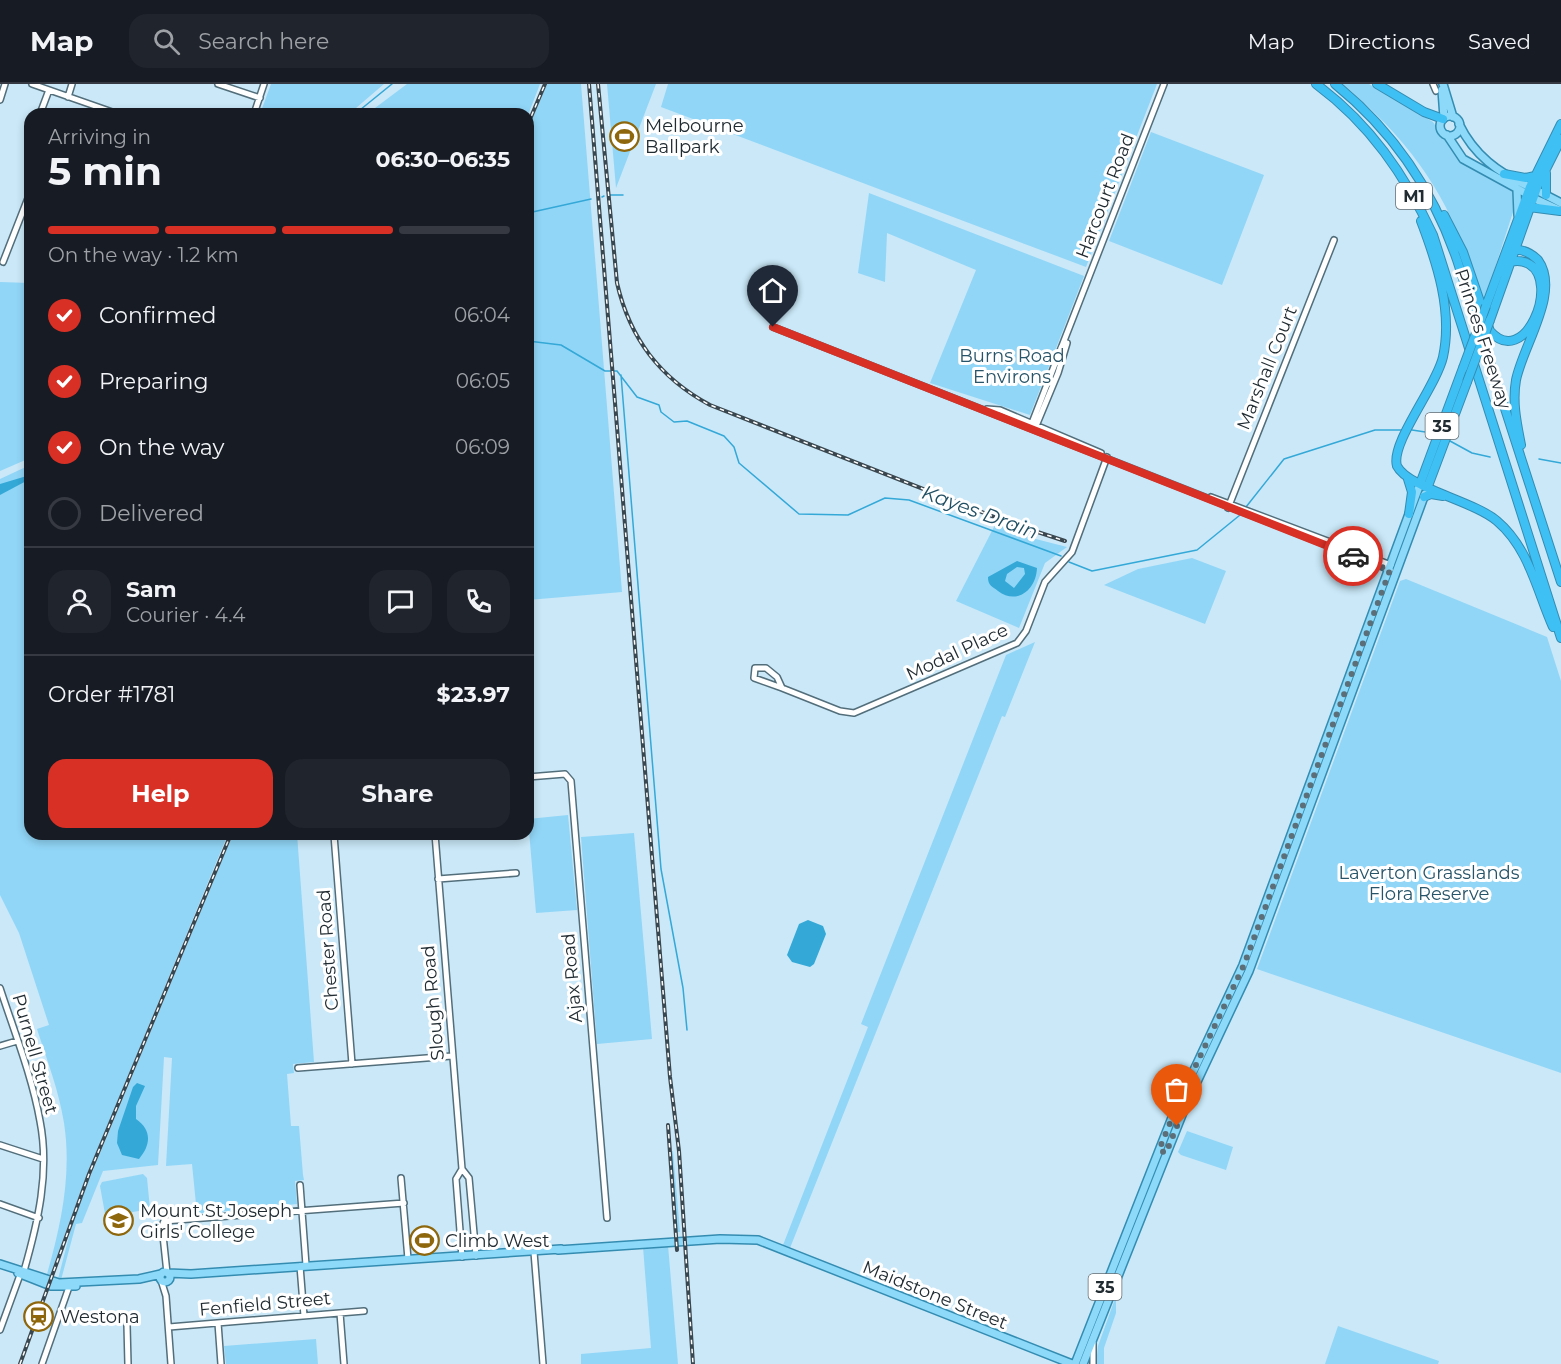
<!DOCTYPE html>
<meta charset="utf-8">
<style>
:root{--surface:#171b24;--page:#20242c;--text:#f1f3f6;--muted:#9ea1a6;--line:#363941;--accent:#d93025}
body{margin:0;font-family:Montserrat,sans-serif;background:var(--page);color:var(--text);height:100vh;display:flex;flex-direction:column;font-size:22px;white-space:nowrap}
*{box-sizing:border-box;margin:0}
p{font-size:20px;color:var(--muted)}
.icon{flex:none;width:33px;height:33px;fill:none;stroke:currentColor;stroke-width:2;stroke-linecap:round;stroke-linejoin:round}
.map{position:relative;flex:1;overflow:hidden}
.sheet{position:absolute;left:24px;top:24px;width:510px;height:732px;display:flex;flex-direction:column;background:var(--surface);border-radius:18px;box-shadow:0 3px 9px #0003}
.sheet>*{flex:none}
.pin{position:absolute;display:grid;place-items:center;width:51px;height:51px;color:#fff;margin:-62px -26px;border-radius:50% 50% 50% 0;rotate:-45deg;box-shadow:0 0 6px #0007}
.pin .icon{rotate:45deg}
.courier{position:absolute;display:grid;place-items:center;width:60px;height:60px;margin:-30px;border:4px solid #d93025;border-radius:50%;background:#fff;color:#222;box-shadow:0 2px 8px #0007}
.headline em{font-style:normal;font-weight:700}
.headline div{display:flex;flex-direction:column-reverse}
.headline{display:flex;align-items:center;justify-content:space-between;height:102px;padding:0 24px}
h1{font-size:39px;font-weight:700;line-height:45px}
.bar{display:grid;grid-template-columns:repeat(4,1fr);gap:9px 6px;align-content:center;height:72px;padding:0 24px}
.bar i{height:8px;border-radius:4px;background:var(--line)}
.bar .selected{background:var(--accent)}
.bar p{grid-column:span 4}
.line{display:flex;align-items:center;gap:15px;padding:0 24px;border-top:2px solid var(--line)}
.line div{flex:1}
.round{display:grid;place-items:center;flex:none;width:63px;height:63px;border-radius:18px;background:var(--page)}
ol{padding:0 24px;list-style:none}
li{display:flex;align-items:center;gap:18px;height:66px}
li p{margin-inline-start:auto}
li .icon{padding:6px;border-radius:50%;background:var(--accent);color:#fff;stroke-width:4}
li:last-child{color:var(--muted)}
li i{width:33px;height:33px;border:3px solid var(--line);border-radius:50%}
.primary-button{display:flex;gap:12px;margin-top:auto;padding:12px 24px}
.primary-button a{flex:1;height:69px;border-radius:18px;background:var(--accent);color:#fff;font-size:24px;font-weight:700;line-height:69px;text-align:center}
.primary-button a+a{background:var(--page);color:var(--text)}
header{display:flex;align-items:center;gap:36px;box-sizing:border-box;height:84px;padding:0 30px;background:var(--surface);border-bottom:2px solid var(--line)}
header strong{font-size:28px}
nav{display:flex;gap:33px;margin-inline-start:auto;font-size:21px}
.search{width:420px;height:54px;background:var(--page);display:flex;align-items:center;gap:15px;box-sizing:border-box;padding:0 21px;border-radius:18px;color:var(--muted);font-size:22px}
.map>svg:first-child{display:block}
.green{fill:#91d6f7}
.water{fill:#34a8d7;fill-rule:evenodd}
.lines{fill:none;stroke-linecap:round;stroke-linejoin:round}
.stream{stroke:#34a8d7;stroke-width:1.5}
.minor-casing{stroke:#536e7b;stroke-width:8}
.major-casing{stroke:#348cb1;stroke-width:10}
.highway-casing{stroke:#348cb1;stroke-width:10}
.minor{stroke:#fff;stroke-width:5}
.major{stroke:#8cd9f9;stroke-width:7}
.highway{stroke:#3fc0f5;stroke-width:8}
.rail-casing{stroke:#3a474f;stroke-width:4}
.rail{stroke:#fff;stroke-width:1.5;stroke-dasharray:4.5;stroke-linecap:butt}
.highway-bridge-casing{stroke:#348cb1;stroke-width:10;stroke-linecap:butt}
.highway-bridge{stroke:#3fc0f5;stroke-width:8}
.done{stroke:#5c6e77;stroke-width:6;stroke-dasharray:0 10.8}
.route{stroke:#d93025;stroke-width:8}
.labels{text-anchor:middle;stroke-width:6;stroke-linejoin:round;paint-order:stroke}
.shield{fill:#fff;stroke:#646b70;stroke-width:1.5}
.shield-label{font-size:16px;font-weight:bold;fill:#212c32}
.poi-label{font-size:18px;fill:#212c32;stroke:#fff;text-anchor:start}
.street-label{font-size:18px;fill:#212c32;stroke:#fff}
.park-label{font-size:18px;fill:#275469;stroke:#fff}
.water-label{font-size:20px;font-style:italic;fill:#214f63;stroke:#fff}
</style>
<header>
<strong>Map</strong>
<div class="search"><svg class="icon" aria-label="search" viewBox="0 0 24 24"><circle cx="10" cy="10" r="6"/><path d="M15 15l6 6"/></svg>Search here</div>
<nav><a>Map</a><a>Directions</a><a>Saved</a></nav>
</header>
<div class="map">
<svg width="1561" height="1280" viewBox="0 0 1561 1280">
<rect width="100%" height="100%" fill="#cae8f8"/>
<path class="green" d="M271,0H384L349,30H260Z
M407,0H540L528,31L367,30Z
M547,0H581L622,508L528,516V45Z
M607,0H656L616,104Z
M668,0H1157L1086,183L661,23Z
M1343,0H1369L1433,38L1457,74L1515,108L1514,125L1483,221C1454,121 1422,68 1343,0Z
M1151,48L1264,91L1222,201L1109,157Z
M869,109L1084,192L1030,331L930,299L976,186L887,149L885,198L858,189Z
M0,198L30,199V374L0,387Z
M30,381V750H228L83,1101L50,1191L47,1190C61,1141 72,1090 64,1039C59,1007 47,976 37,945L49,941L19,849L0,811V395Z
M996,439L1028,453L1067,463L1045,479L1019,544L956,517Z
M1192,474L1226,487L1205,540L1104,501L1138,485Z
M1406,495L1547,553L1561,597V989L1257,885L1400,497Z
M1035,558L1005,633L1002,632L790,1164L783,1161L868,943L861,940L1006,571Z
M568,731L577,826L536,829L528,735Z
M634,749L652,955L597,960L581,753Z
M233,750H297L314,978L293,980L294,989L287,990L291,1042H299L303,1091L304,1096L295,1097L297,1120L197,1130L192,1080L166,1082L172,974L164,973L158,1081L103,1087L82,1139L76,1140L61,1196L58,1195L72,1141L88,1098Z
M1187,1047L1233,1063L1226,1086L1181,1071L1178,1068Z
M673,1067L680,1148H676L670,1068Z
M143,1090L147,1094L150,1125L110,1132L105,1130L100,1102L102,1098Z
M668,1161L678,1280H581V1270L651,1264L643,1163Z
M1125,1187L1116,1215V1229L1104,1264V1280H1096L1098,1262Z
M1338,1242L1439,1277L1438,1280H1325Z
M316,1255L318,1280H226L224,1262Z"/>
<path class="water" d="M30,391V395L0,411V400Z
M1017,477L1037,484C1036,507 1016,521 998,507C992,502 988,502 988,493ZM1017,483L1024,484L1025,490L1014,504L1005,497L1007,490Z
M808,836L823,842L826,850L814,880L810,883L792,878L787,871L799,840Z
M137,999L145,1002L136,1022V1035C152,1046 151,1061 139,1075L122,1071L117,1059L118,1047L133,1003Z"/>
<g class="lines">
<path class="stream" d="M355,30L392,0
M610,111H623
M602,113L604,112
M528,129L591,115
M528,257L561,261L605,287H617L637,313L659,321L661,328L674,338L687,337L724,352L734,363L739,379L799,430L848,431L885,414L909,416L1061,472
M621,291L661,785L683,904L687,946
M1412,346L1432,349
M1450,357L1472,369L1490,373
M1539,375L1561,379
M1246,423L1284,375L1375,346H1402
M1069,478L1092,487L1197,466L1240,431"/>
<defs>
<path id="minor" d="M32,0L118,30
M218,0L260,14
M1433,0L1436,7
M68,13L72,0
M0,16L5,0
M40,30L49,6
M254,30L264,0
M3,178L30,109
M773,243L1390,486
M987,325L1000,326L1101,369
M1036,342L1058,289L1067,259
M1032,345V339L1164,0
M1211,413L1391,481
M1228,424L1334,156
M782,604L754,594L755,584H766L777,593L782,604L840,627L854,629L1017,559L1026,547L1045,498L1072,468L1107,373
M528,693L565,690L571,697L607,1134
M435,750L462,1085L456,1095L462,1173
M334,751L352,980
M438,795L516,789
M0,904C14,947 32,992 40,1037C50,1088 38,1138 24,1187
M0,962L17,957
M298,984L452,972
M0,1061L43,1075
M462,1085L469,1094L476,1172
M401,1094L408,1175
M300,1101L306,1181
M0,1120L39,1134
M534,1168L543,1280
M300,1182L304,1232
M167,1189L162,1142L164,1137L404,1119
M161,1196L166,1212L171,1280
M340,1229L344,1280
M218,1239L221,1280
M127,1241L128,1280
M169,1243L364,1227
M0,1246L20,1191
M42,1280L69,1203
M1093,1280V1259"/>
<path id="major" d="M1443,0L1453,33
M1442,6L1444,34
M1440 42a10 10 0 1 1 20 0a10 10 0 1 1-20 0Z
M1459,40C1474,71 1498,89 1530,103
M1447,51L1463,75L1527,110
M1517,106L1518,131
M1536,106L1561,119
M1533,114L1559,126
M558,1166L720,1155L758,1156L1072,1280
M0,1180L59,1199L139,1195L161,1190
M160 1193a5 5 0 1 1 10 0a5 5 0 1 1-10 0Z
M18,1189L51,1202H76
M168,1189L191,1190L561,1165
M1075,1280L1173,1031L1243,881L1420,400
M1083,1280L1186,1021L1249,887L1425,410"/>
<path id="highway" d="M1316,0C1370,40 1405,91 1433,151L1561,554
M1335,0C1392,46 1433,106 1457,176L1561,498
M1377,0L1424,28L1443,35
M1504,90L1526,94L1535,92
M1546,111V89
M1529,123L1560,127
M1444,131L1463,168L1490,247C1524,286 1561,199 1529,180C1523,177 1517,176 1511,178
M1421,137C1437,179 1453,227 1443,273C1436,303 1390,359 1397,382C1408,404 1474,417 1497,437C1529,464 1537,507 1553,543
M1501,183L1513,166C1523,165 1531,169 1538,176C1561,208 1523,261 1516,296C1512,319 1517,340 1521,361
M1486,222L1530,103L1561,40
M1490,236L1538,101L1561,55
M1408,395L1412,408L1409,430
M1420,400L1463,284
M1428,402L1467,298
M1424,413L1431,410L1443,412"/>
</defs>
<use href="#minor" class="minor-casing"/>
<use href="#major" class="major-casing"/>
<use href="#highway" class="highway-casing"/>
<use href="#minor" class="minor"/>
<use href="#major" class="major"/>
<use href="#highway" class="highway"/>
<defs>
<path id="rail" d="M589,0L670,993L679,1067L693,1280
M598,0L617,199C630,255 660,294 710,321L1007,438L1065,457
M528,40L545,0
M668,1041L677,1166
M20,1280L89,1090L231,750"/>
</defs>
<use href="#rail" class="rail-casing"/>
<use href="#rail" class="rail"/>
<defs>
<path id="highway-bridge" d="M1463,284L1486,222
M1467,298L1490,236"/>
</defs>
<use href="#highway-bridge" class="highway-bridge-casing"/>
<use href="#highway-bridge" class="highway-bridge"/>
</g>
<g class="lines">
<path class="done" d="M1177,1042L1166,1069L1159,1066L1182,1010L1244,881L1390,486L1353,472"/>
<path class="route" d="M773,243L1353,472"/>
</g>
<defs>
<symbol id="stadium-ring" viewBox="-11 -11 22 22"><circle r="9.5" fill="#fff" stroke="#8e660b" stroke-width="1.5"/><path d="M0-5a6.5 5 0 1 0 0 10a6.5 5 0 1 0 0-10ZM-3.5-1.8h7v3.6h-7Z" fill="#8e660b"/></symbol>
<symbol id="school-ring" viewBox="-11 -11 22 22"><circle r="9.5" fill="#fff" stroke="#8e660b" stroke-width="1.5"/><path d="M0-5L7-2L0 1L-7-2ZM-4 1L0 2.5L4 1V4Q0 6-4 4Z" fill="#8e660b"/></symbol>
<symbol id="station-ring" viewBox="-11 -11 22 22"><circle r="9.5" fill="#fff" stroke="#8e660b" stroke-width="1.5"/><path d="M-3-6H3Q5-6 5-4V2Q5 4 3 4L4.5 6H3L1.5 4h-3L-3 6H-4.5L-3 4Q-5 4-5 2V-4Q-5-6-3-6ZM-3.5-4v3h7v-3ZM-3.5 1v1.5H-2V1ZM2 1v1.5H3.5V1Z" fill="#8e660b"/></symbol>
</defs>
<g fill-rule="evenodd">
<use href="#stadium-ring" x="608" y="36" width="33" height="33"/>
<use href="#school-ring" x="102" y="1120" width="33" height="33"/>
<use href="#stadium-ring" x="408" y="1140" width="33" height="33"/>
<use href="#station-ring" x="22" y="1216" width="33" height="33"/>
</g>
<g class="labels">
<g class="shield">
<rect x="1396" y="99" width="36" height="26" rx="4.5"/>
<rect x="1425.5" y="329" width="33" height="26" rx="4.5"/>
<rect x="1088.5" y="1190" width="33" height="26" rx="4.5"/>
</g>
<g class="shield-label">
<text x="1414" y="118">M1</text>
<text x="1442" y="348">35</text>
<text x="1105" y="1209">35</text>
</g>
<g class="poi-label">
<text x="645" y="48">Melbourne<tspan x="645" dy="21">Ballpark</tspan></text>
<text x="140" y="1133">Mount St Joseph<tspan x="140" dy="21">Girls' College</tspan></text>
<text x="445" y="1163">Climb West</text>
<text x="60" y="1239">Westona</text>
</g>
<g class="street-label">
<text transform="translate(1105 112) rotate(-69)" y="6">Harcourt Road</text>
<text transform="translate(1483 255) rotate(72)" y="6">Princes Freeway</text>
<text transform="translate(1267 284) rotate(-68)" y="6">Marshall Court</text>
<text transform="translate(957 568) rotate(-25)" y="6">Modal Place</text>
<text transform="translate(328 866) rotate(-94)" y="6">Chester Road</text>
<text transform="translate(572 894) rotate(-95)" y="6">Ajax Road</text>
<text transform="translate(433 919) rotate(-95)" y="6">Slough Road</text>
<text transform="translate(35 970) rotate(74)" y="6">Purnell Street</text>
<text transform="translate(935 1211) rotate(22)" y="6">Maidstone Street</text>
<text transform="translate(265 1220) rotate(-5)" y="6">Fenfield Street</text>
</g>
<g class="park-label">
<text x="1012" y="278">Burns Road<tspan x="1012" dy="21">Environs</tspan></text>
<text x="1429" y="795">Laverton Grasslands<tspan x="1429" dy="21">Flora Reserve</tspan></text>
</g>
<g class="water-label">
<text transform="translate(980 428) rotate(20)" y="7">Kayes Drain</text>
</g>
</g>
</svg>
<div class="pin" style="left:1177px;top:1042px;background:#ea580c"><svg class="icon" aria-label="bag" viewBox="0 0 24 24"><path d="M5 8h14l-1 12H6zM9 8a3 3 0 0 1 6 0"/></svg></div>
<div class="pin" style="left:773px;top:243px;background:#1f2937"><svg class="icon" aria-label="home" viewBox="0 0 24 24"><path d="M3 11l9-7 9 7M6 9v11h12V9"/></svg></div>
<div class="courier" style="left:1353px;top:472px"><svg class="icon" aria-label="car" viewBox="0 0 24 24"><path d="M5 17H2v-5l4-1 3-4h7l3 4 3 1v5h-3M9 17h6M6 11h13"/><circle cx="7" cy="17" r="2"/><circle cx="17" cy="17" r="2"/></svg></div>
<section class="sheet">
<div class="headline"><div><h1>5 min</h1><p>Arriving in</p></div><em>06:30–06:35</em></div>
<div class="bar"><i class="selected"></i><i class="selected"></i><i class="selected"></i><i></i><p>On the way · 1.2 km</p></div>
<ol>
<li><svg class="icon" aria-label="check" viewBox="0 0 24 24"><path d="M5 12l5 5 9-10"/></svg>Confirmed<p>06:04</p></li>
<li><svg class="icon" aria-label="check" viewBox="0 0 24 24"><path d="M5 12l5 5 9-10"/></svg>Preparing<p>06:05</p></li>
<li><svg class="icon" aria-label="check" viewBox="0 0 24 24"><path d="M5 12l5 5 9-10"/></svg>On the way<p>06:09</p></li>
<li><i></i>Delivered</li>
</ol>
<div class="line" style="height:108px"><a class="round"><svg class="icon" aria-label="person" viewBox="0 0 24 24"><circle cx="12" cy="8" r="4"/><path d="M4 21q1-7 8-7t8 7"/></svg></a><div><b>Sam</b><p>Courier · 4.4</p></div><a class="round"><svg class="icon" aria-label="chat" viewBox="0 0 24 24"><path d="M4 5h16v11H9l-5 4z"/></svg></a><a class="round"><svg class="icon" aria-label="phone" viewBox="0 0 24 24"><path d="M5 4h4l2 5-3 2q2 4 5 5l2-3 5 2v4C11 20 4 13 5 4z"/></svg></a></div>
<div class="line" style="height:78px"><div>Order #1781</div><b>$23.97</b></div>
<div class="primary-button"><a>Help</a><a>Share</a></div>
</section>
</div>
